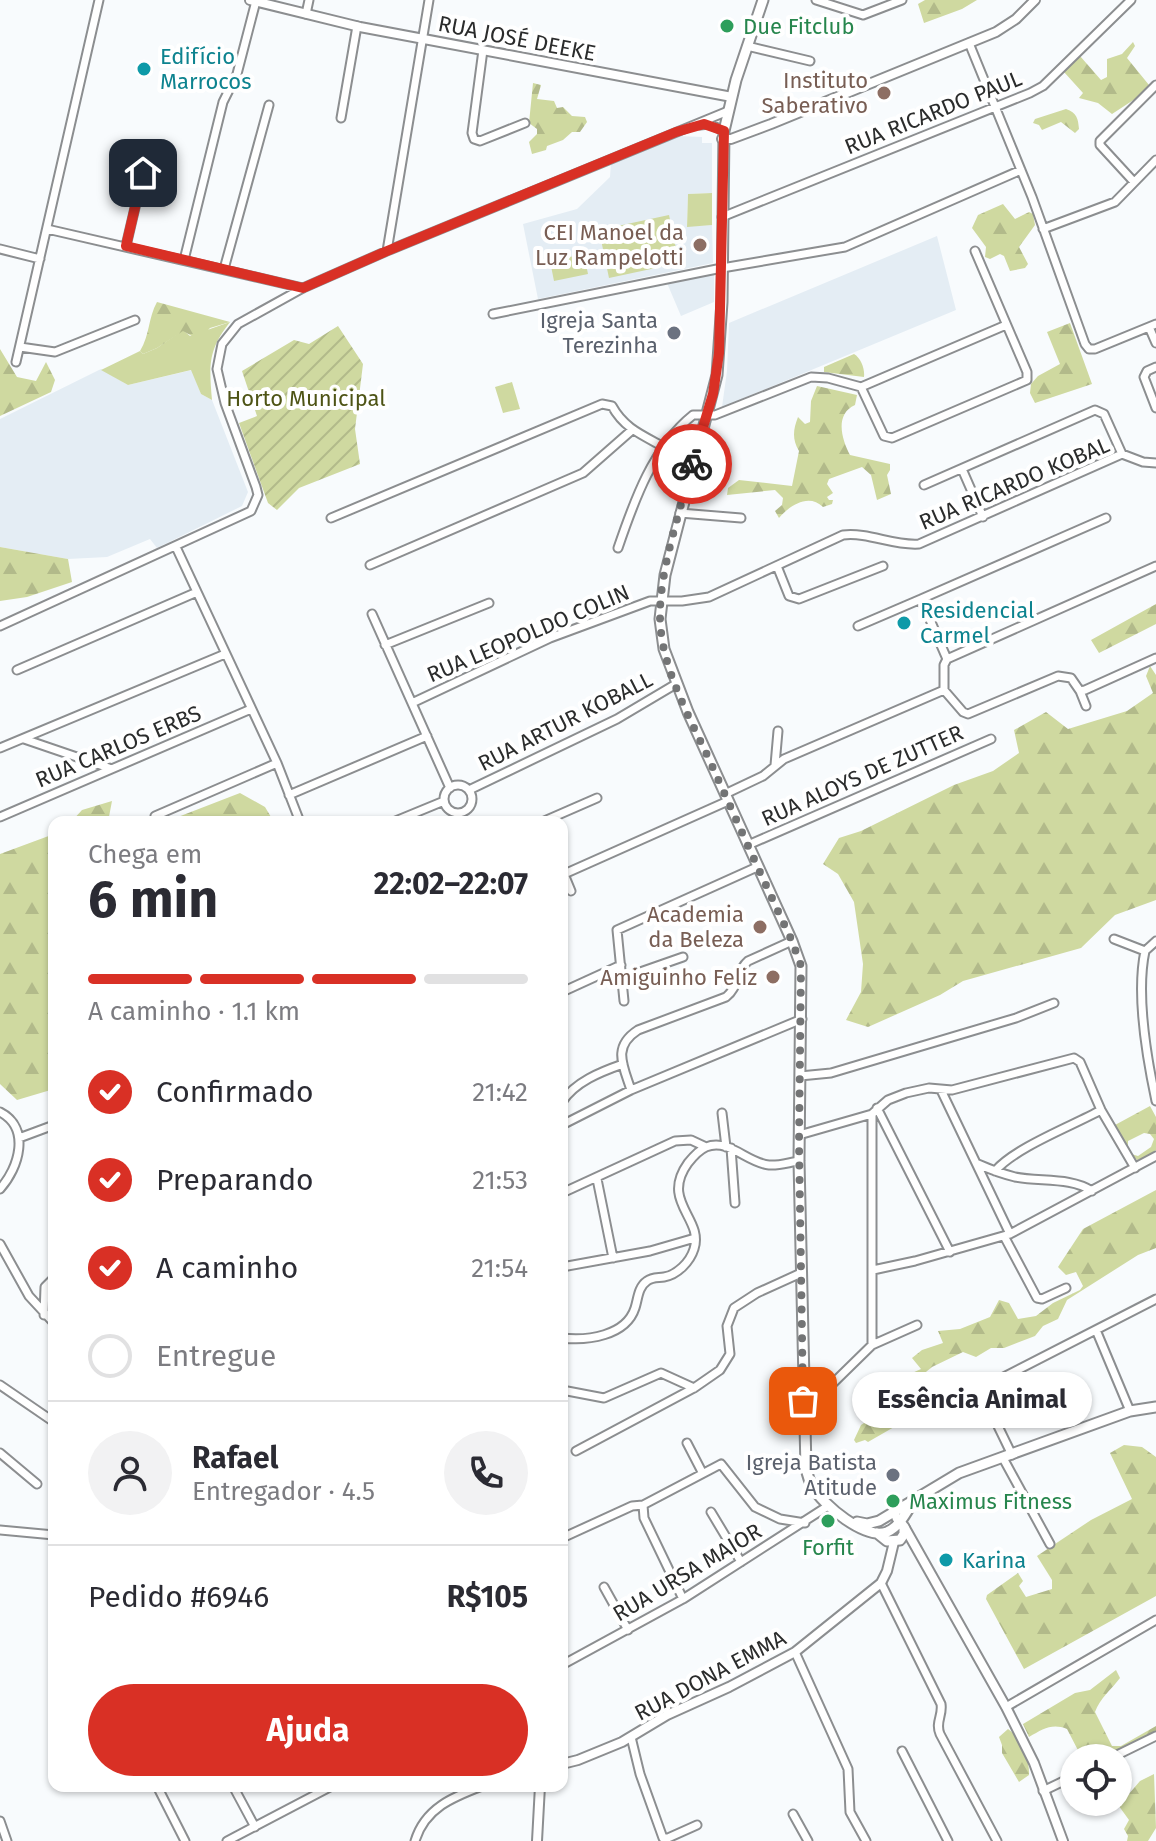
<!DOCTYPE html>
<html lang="pt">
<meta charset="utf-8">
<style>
:root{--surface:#fff;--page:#f2f2f3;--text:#2b2b33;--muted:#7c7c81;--line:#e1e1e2;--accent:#d93025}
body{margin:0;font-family:"Fira Sans",sans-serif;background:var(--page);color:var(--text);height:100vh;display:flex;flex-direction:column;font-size:30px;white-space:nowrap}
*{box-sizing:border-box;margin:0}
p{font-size:26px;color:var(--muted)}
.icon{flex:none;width:44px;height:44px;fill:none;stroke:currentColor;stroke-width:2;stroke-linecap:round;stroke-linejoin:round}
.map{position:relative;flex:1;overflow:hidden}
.drawer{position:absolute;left:48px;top:816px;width:520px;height:976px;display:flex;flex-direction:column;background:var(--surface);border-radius:16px;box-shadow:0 2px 6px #0004}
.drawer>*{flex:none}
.fabs{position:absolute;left:1060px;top:1744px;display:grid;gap:16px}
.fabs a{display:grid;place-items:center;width:72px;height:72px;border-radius:50%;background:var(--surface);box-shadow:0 2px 6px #0004;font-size:40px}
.pin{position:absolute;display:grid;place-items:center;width:68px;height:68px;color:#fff;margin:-34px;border-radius:16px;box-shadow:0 4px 12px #0006}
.courier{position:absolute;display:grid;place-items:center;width:80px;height:80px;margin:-40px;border:6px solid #d93025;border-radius:50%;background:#fff;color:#222;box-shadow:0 2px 10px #0007}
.bubble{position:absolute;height:56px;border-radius:28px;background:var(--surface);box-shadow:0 2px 6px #0004;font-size:26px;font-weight:700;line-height:56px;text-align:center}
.head em{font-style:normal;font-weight:700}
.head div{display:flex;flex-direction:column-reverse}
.head{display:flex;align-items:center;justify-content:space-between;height:136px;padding:0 40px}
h1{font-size:52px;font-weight:700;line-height:60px}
.bar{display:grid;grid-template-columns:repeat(4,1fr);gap:12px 8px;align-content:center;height:96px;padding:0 40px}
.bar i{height:10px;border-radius:6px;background:var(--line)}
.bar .current{background:var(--accent)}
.bar p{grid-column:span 4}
.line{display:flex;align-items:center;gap:20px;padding:0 40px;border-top:2px solid var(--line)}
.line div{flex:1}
.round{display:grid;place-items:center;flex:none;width:84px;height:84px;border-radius:42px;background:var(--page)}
ol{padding:0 40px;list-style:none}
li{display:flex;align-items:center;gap:24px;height:88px}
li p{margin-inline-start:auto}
li .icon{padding:8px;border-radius:50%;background:var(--accent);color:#fff;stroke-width:4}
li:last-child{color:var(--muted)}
li i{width:44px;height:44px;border:4px solid var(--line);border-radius:50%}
.primary-button{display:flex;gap:16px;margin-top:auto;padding:16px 40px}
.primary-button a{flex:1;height:92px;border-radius:48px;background:var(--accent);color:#fff;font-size:32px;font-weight:700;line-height:92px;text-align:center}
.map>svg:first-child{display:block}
.built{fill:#e4edf4}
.green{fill:#cfd9a0}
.forest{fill:url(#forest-firs)}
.garden{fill:url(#garden-furrows)}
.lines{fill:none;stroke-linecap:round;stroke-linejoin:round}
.minor-casing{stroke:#8c8e90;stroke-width:11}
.tertiary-casing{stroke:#8c8e90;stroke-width:12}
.secondary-casing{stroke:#8c8e90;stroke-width:13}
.minor{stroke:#fff;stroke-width:7}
.tertiary{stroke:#fff;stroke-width:8}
.secondary{stroke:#fff;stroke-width:9}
.done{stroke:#737475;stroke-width:8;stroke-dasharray:0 14.4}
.route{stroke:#d93025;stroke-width:10}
.leisure-dot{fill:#2e9e5b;stroke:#fff;stroke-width:3}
.culture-dot{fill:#0f9aa8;stroke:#fff;stroke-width:3}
.education-dot{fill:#8d6e63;stroke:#fff;stroke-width:3}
.worship-dot{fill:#6b7280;stroke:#fff;stroke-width:3}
.labels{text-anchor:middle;stroke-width:8;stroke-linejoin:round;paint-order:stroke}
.leisure-label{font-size:22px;fill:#27864d;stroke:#fff;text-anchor:start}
.street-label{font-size:22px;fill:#2b2c2c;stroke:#fff}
.culture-label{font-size:22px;fill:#0d838f;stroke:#fff;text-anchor:start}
.education-label{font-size:22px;fill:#785e54;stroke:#fff;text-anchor:end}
.worship-label{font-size:22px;fill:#5b616d;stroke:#fff;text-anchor:end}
.park-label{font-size:22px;fill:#4e5415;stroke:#fff}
</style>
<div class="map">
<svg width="1156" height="1841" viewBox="0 0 1156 1841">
<defs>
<pattern id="forest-firs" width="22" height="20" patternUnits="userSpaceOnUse" patternTransform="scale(2)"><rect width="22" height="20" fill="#cfd9a0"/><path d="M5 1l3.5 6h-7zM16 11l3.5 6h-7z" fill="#b2ba8a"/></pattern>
<pattern id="garden-furrows" width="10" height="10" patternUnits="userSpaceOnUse" patternTransform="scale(2)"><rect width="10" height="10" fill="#cfd9a0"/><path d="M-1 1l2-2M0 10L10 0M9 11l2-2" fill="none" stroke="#b2ba8a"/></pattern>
</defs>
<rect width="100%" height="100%" fill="#f8fbfd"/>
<path class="built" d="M679,136L702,137V143H712V193L688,194L687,226L712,225L713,263L538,299L523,224L577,209L610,177L611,162Z
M937,236L956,310L722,407L727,371L729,323Z
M714,274V302L681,316L667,283Z
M101,369L128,385L192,370L201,394L212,400L248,492L242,506L157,548L150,539L107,557L68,559L0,547V419Z"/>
<path class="green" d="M712,193V225L687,227L688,194Z
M669,215L679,263L609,278L599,230Z
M584,254L588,274L554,281L550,261Z
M230,322C208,350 209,365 212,400L201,394L191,370L128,385L101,370L140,351L143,354L157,348L183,330L190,336Z
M512,382L520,409L503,413L495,387Z"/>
<path class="forest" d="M925,0H977L962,9L924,23L918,4Z
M1133,42L1135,46L1127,58L1149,85L1135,99L1112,114L1098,103L1079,98L1083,93L1064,72L1080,56L1101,80L1107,77V59L1122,54Z
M533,83L541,85L537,99L554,101L557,108L563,107L572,116L585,117L587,122L580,132H572L563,140L547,146L546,150L532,154L529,142L537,134V129L529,123Z
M1066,109C1077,113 1078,118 1079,129L1075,133L1061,122L1042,130L1039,125L1033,123L1035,119Z
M1003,204L1015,219L1029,212L1033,214L1035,225L1019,247L1028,264L1025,268L1010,271L1004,256L1000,254L990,259L985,257L986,247L972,228L978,215Z
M157,302L230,322L210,328L199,340L183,331L157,348L143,354L140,351C150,335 148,318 157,302Z
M1070,323L1092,384L1035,403L1030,393L1031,384L1038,376L1060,364L1047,332Z
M0,349L17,377L36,381L46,362L55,380L51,392L0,416Z
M854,354C861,358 865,369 864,377L824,372V367Z
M817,386L857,395L855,405C835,414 841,438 850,455L890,464V470L887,475L891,494L877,500L871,475L862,467L829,479L827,484L833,493L827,497L829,500H833L832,504L823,507C809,493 790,505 779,518L775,511L782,505L783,498L775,490L727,495L728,488L739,480L792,486L799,451C792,439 793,430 798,417L805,424L810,422L811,401Z
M0,547L68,559L72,582L27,597L0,601Z
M1156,604V624L1099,653L1091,640Z
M1150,666L1156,675V900L1115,915L1081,948L963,981L940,995L868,1027L846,1020L861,992L863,964L854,902L838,874L823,864L839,838L861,831L954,785L993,771L1019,753L1014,730L1046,712L1068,729L1127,711L1153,693L1146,676Z
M240,793L265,807L274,822H165Z
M112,801L108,822H71L82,810Z
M54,834V1089L17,1100L0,1084V854Z
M1150,1106L1156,1117V1150L1151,1155L1137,1160L1131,1154L1138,1156L1151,1147L1154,1139L1150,1134L1144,1133L1128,1141V1149L1115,1125Z
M1156,1190V1248L1138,1255L1067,1300L1058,1319L1043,1326L1035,1336L1004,1348H991L976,1357L963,1352L932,1367L904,1390L910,1411L908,1419L868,1442L865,1440L856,1443L854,1440L861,1425L885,1409L880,1401L871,1403L863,1411L858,1408C866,1399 908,1374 921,1369L912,1358L922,1350L943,1343L938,1331L960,1329L990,1317L999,1300L1009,1303L1018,1319L1036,1316L1053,1303L1080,1290L1083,1286L1076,1272L1066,1275L1058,1267L1083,1229Z
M1124,1445L1142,1447L1156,1457V1596L1024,1669L986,1599L987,1595L1018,1573L1023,1581L1019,1586L1026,1597L1052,1589V1580L1037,1556L1091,1520L1132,1499L1110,1453Z
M1116,1670L1120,1678C1111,1690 1100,1698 1095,1712L1112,1746H1121L1156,1726V1731L1106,1758H1082L1067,1729C1052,1723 1043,1729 1029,1737L1023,1724L1075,1693L1090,1690Z
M1008,1729C1020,1737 1030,1760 1029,1775L1019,1782L1002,1753V1745L999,1737Z
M1154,1774L1156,1828L1148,1841H1127L1128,1836L1124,1829L1129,1820L1116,1802H1118V1791L1128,1795L1140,1781Z"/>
<path class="garden" d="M338,326L363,364L355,429L360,464L299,488L277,510L268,503L239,423L257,416L242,371L294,340L309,344Z"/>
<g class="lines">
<defs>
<path id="minor" d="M816,0L863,15L902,0
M306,14L309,0
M969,43L1032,197L1085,344L1089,349H1095L1156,324
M747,46L810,61
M483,50L472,133L474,139L480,141L525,123
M341,118L357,26
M700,125L709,124L724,131
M1134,182L1100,145V141L1156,85
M722,217L1030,93L1043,86L1131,0
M47,229L303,288
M1043,229L1115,202L1156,160
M126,246L149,148
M0,249L40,259
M387,251L429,0
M184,260L223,102L237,74L256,1
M224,269L269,105
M493,314L722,268L845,247L1021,170
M1149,327L1156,343
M20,347L55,352L135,320
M16,362L99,0
M1156,367L1147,371L1144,377L1156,408
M861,387L884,436L892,438L1027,380V372L975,251
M962,469L983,517
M924,485L1095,410L1104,414L1122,454
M680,513L741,518
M331,518L602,404L612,406C624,428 642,435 664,447
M176,547L277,763L300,822
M618,548C634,501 653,447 693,415H715L811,377L828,378L861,387L1006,325
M370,565L583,473L632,430
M777,566L789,596L799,599L883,566
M372,614L450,788
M0,626L251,511L258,495L256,487L225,403L217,369L222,344L238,324L303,288L387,251L728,111
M858,626L921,599
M385,645L489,603
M947,659L921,599L1106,518
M17,670L197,592
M944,690L963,712L968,714L1058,676L1071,678L1080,691L1085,690L1156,658
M1080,691L1086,706
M412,703L550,638L650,601H682L709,597L843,535C869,532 893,546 919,544L1122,454L1143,462L1156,463
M24,739L109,768
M0,748L225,654
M775,765L778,731
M444 799a14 14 0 1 1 28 0a14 14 0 1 1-28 0Z
M469,790L617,719L676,684
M725,794L763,776L784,759L944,690V665L947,659L1156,566
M289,795L427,736
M155,816L277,763
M0,817L251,709
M393,822L444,801
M542,822L597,798
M748,845L991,739
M564,874L571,891
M562,875L728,801
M1114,939L1145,951
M1156,941L1145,951C1136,993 1147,1059 1156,1101
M623,978L683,957
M562,992L621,965
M624,1001L617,930L757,867
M800,1076L831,1073L1016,1018L1054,1003
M631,1090C623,1065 612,1047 638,1030L726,997C739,987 736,971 748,961L792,941
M941,1090L1010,1234
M562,1102C575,1082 600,1072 623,1064
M877,1108L950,1252
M0,1112C31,1128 19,1168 0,1189
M722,1113L726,1147
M562,1125L631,1090L802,1019
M799,1135L872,1114L888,1100L906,1093L929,1088L952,1090L1074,1058L1080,1062L1101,1110L1135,1168
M19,1138L54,1125
M731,1148L735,1203
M978,1164C989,1169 1003,1174 1015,1177C1040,1182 1071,1177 1092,1191
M995,1171C1016,1147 1072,1126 1101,1110
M597,1179L613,1258
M562,1193L675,1141L691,1140L706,1147
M1004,1236L1037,1298L1042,1299L1066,1288
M0,1244L29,1296L54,1323
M562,1267L650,1251L695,1238
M873,1270L915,1261L1010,1234L1156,1156
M44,1315L45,1287L54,1278
M1096,1330L1130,1411
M562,1338C587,1341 626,1336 635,1308C638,1299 638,1287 647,1281C652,1277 658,1278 664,1277C677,1275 690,1262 694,1249C704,1218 660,1202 688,1163C692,1158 699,1150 706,1147C729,1138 747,1163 769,1165C779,1166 790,1162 799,1161
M872,1345L917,1325
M0,1385L54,1422
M980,1389L1012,1455
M562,1390L604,1398L661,1373L694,1388
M803,1401L825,1391L872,1345V1114
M916,1422L1156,1299
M687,1443L702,1472
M576,1451L694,1388L720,1370L730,1354L727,1326L734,1308L757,1293L801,1273
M0,1453L37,1484
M1003,1458L1050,1544
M643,1505L644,1518L683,1599
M711,1512L741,1562
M0,1530L54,1535
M562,1538L632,1506L643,1505L721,1464L755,1507L780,1519L805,1523
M881,1583L941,1704C943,1716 935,1722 940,1734L997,1841
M604,1587L628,1630
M795,1652L848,1769L850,1812L866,1841
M562,1665L683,1599L828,1506
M1006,1707L1156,1620
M631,1737L640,1774L663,1838H668L697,1825
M902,1751L948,1841
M1111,1758L1156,1736
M157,1786L185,1841
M233,1786L255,1827
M1043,1791L1074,1776
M793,1814L808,1841
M0,1821L7,1841
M227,1841L332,1786
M415,1841C425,1808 453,1797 482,1786"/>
<path id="tertiary" d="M250,0L360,27L732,97
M722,139H731L771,124L996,32L1016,19L1035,0
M905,1528L1006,1707L1034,1763L1063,1841
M562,1764L578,1760L622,1742L667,1715L729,1687L795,1652L881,1583L887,1571L894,1542
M537,1841L540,1786"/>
<path id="secondary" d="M763,0L736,80L724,131L722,302L717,375L665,575L660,619L664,649L688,712L792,941L801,966L799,1161L806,1469C808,1475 809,1482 813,1487C823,1505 865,1540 887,1532C899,1527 906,1513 912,1503
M857,1522L867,1524L879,1521L959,1473L1130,1411L1156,1407
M877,1533L887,1541L900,1540L904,1534V1527L897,1518"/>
</defs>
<use href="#minor" class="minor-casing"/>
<use href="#tertiary" class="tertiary-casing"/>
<use href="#secondary" class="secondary-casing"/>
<use href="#minor" class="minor"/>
<use href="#tertiary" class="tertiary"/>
<use href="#secondary" class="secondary"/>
</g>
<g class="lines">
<path class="done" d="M692,464C681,508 660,569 660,613C659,667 692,721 713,768C739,826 765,884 792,941L801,966L799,1143L803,1401"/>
<path class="route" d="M143,173L126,246L303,288L387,251L676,132L704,124L724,131L719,353L713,394L692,464"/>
</g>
<g class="leisure-dot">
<circle cx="727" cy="26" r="8"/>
<circle cx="893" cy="1501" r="8"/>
<circle cx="828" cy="1521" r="8"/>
</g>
<g class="culture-dot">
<circle cx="144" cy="69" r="8"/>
<circle cx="904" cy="623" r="8"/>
<circle cx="946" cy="1560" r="8"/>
</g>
<g class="education-dot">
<circle cx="884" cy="93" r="8"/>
<circle cx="700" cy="245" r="8"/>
<circle cx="760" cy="927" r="8"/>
<circle cx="773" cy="977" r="8"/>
</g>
<g class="worship-dot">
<circle cx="674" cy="333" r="8"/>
<circle cx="893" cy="1475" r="8"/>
</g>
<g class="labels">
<g class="leisure-label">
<text x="743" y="34">Due Fitclub</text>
<text x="909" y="1509">Maximus Fitness</text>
<text x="828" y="1555" text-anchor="middle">Forfit</text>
</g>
<g class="street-label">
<text transform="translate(517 38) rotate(11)" y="8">RUA JOSÉ DEEKE</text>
<text transform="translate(933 112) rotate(-22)" y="8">RUA RICARDO PAUL</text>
<text transform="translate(1014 483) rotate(-23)" y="8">RUA RICARDO KOBAL</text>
<text transform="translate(528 633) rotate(-23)" y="8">RUA LEOPOLDO COLIN</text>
<text transform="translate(565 721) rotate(-27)" y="8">RUA ARTUR KOBALL</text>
<text transform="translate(118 746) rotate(-23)" y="8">RUA CARLOS ERBS</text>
<text transform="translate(862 775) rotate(-24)" y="8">RUA ALOYS DE ZUTTER</text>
<text transform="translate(687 1572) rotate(-31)" y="8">RUA URSA MAIOR</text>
<text transform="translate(710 1675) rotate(-28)" y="8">RUA DONA EMMA</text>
</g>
<g class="culture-label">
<text x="160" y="64">Edifício<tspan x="160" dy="25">Marrocos</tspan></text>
<text x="920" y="618">Residencial<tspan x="920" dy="25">Carmel</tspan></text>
<text x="962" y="1568">Karina</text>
</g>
<g class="education-label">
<text x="868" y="88">Instituto<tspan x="868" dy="25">Saberativo</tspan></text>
<text x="684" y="240">CEI Manoel da<tspan x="684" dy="25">Luz Rampelotti</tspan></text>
<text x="744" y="922">Academia<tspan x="744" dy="25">da Beleza</tspan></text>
<text x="757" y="985">Amiguinho Feliz</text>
</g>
<g class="worship-label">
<text x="658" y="328">Igreja Santa<tspan x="658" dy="25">Terezinha</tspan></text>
<text x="877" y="1470">Igreja Batista<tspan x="877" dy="25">Atitude</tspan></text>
</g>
<g class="park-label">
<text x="306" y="406">Horto Municipal</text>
</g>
</g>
</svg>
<div class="fabs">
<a><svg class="icon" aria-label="locate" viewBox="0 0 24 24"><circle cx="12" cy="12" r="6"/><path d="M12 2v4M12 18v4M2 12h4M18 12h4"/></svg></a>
</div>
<div class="pin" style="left:803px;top:1401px;background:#ea580c"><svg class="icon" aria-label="bag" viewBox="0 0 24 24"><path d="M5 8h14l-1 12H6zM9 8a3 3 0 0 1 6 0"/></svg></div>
<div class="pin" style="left:143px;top:173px;background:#1f2937"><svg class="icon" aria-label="home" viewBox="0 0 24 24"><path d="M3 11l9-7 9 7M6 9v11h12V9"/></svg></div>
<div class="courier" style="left:692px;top:464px"><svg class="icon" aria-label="bike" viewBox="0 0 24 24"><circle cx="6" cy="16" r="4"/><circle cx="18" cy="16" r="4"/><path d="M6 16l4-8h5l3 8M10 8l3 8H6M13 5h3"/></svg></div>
<div class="bubble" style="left:852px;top:1372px;width:240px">Essência Animal</div>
<section class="drawer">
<div class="head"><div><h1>6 min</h1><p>Chega em</p></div><em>22:02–22:07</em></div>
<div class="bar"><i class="current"></i><i class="current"></i><i class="current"></i><i></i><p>A caminho · 1.1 km</p></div>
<ol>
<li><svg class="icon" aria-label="check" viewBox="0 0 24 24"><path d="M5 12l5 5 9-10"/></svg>Confirmado<p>21:42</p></li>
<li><svg class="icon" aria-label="check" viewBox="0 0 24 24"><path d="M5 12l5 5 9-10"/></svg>Preparando<p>21:53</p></li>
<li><svg class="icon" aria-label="check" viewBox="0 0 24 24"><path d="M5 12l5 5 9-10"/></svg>A caminho<p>21:54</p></li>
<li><i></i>Entregue</li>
</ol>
<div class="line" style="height:144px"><a class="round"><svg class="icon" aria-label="person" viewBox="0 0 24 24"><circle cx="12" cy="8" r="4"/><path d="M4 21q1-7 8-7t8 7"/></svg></a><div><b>Rafael</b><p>Entregador · 4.5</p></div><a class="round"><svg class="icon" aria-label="phone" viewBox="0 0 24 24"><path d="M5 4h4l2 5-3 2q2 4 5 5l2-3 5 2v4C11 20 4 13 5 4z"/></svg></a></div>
<div class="line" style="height:104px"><div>Pedido #6946</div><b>R$105</b></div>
<div class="primary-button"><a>Ajuda</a></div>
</section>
</div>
